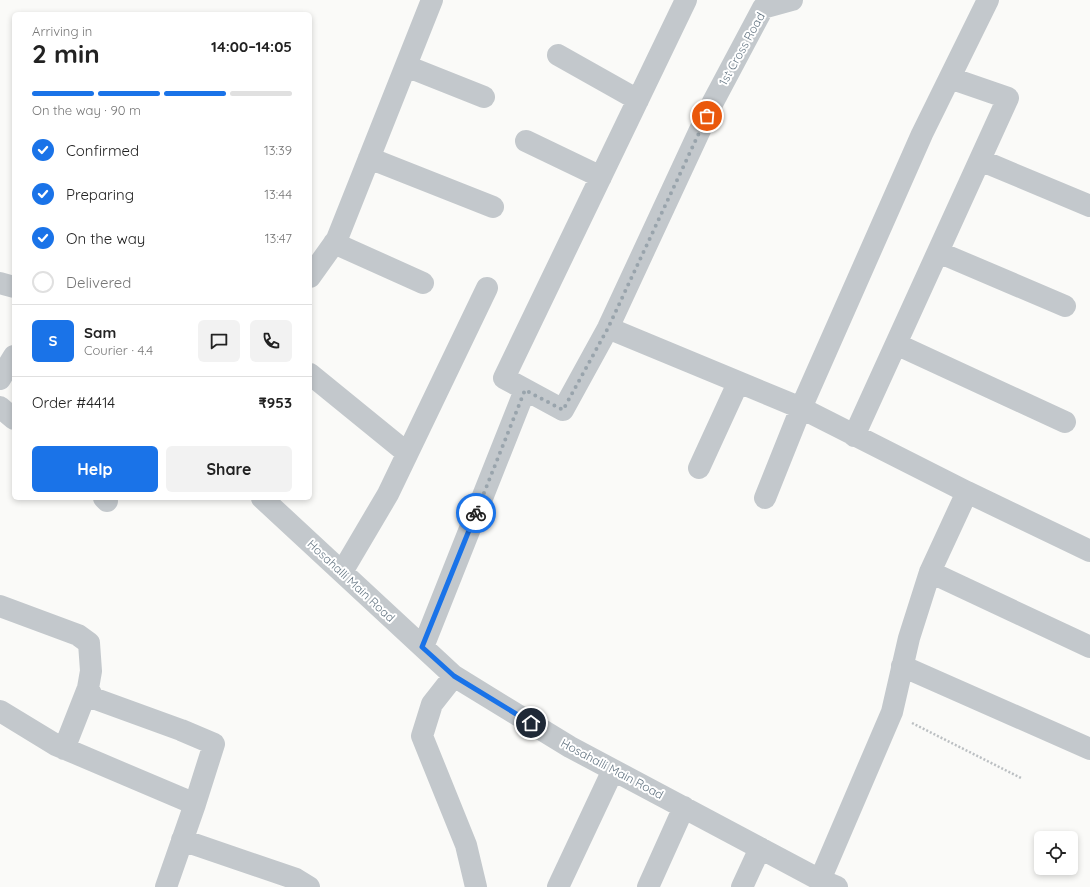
<!DOCTYPE html>
<meta charset="utf-8">
<style>
:root{--surface:#fff;--page:#f2f2f2;--text:#222;--muted:#767676;--line:#e0e0e0;--accent:#1a73e8}
body{margin:0;font-family:Quicksand,sans-serif;background:var(--page);color:var(--text);height:100vh;display:flex;flex-direction:column;font-size:15px;white-space:nowrap}
*{box-sizing:border-box;margin:0}
p{font-size:13px;color:var(--muted)}
.icon{flex:none;width:22px;height:22px;fill:none;stroke:currentColor;stroke-width:2;stroke-linecap:round;stroke-linejoin:round}
.map{position:relative;flex:1;overflow:hidden}
.drawer{position:absolute;left:12px;top:12px;width:300px;height:488px;display:flex;flex-direction:column;background:var(--surface);border-radius:6px;box-shadow:0 2px 6px #0003}
.drawer>*{flex:none}
.buttons{position:absolute;left:1034px;top:831px;display:grid;gap:8px}
.buttons a{display:grid;place-items:center;width:44px;height:44px;border-radius:6px;background:var(--surface);box-shadow:0 2px 6px #0003;font-size:20px}
.pin{position:absolute;display:grid;place-items:center;width:34px;height:34px;color:#fff;margin:-17px;border:2px solid #fff;border-radius:50%;box-shadow:0 1px 4px #0007}
.courier{position:absolute;display:grid;place-items:center;width:40px;height:40px;margin:-20px;border:3px solid #1a73e8;border-radius:50%;background:#fff;color:#222;box-shadow:0 1px 5px #0007}
.overview em{font-style:normal;font-weight:700}
.overview div{display:flex;flex-direction:column-reverse}
.overview{display:flex;align-items:center;justify-content:space-between;height:68px;padding:0 20px}
h1{font-size:26px;font-weight:700;line-height:30px}
.bar{display:grid;grid-template-columns:repeat(4,1fr);gap:6px 4px;align-content:center;height:48px;padding:0 20px}
.bar i{height:5px;border-radius:3px;background:var(--line)}
.bar .on{background:var(--accent)}
.bar p{grid-column:span 4}
.line{display:flex;align-items:center;gap:10px;padding:0 20px;border-top:1px solid var(--line)}
.line div{flex:1}
.round{display:grid;place-items:center;flex:none;width:42px;height:42px;border-radius:6px;background:var(--page)}
ol{padding:0 20px;list-style:none}
li{display:flex;align-items:center;gap:12px;height:44px}
li p{margin-inline-start:auto}
li .icon{padding:4px;border-radius:50%;background:var(--accent);color:#fff;stroke-width:4}
li:last-child{color:var(--muted)}
li i{width:22px;height:22px;border:2px solid var(--line);border-radius:50%}
.action{display:flex;gap:8px;margin-top:auto;padding:8px 20px}
.action a{flex:1;height:46px;border-radius:6px;background:var(--accent);color:#fff;font-size:16px;font-weight:700;line-height:46px;text-align:center}
.action a+a{background:var(--page);color:var(--text)}
.map>svg:first-child{display:block}
.lines{fill:none;stroke-linecap:round;stroke-linejoin:round}
.path{stroke:#bbbfc2;stroke-width:2.5;stroke-dasharray:2 2;stroke-linecap:butt}
.minor{stroke:#c3c8cc;stroke-width:22}
.done{stroke:#99a4ac;stroke-width:4;stroke-dasharray:0 7.2}
.route{stroke:#1a73e8;stroke-width:5}
.labels{text-anchor:middle;stroke-width:4;stroke-linejoin:round;paint-order:stroke}
.street-label{font-size:12px;fill:#657683;stroke:#fff}
</style>
<div class="map">
<svg width="1090" height="887" viewBox="0 0 1090 887">
<rect width="100%" height="100%" fill="#fafaf8"/>
<g class="lines">
<path class="path" d="M912,723L1021,778"/>
<path class="minor" d="M686,0L504,378L563,410L608,328L713,102L763,8L792,0
M558,55L638,100
M406,66L484,97
M526,141L601,177
M369,158L493,207
M980,160L1090,206
M334,243L423,283
M938,252L1065,306
M310,277L337,239L432,0
M0,283L14,287
M608,328L801,408L765,498
M896,344L1065,422
M310,374L407,453
M0,379L14,356
M0,407L14,419
M854,436L1008,98L950,78
M699,468L738,383
M967,492L1090,551
M104,498L107,501
M262,498L454,676L570,747L820,880L837,887
M342,572L388,494L487,288
M930,572L1090,647
M0,606L78,635L89,643L91,671L88,688L93,698L181,730L214,744L195,804
M423,647L525,390
M902,666L1090,749
M454,676L432,704L422,736L466,845L476,887
M0,711L56,745L195,804L166,887
M64,749L88,688
M182,840L296,879L309,887
M820,880L892,712L909,638L930,572L967,492L801,408L922,134L988,0
M558,887L613,770
M648,887L684,807
M742,887L760,848"/>
</g>
<g class="lines">
<path class="done" d="M476,513L525,390L563,410L608,328L707,116"/>
<path class="route" d="M476,513L422,647L454,676L531,723"/>
</g>
<g class="labels">
<g class="street-label">
<text transform="translate(742 49) rotate(-61)" y="4">1st Cross Road</text>
<text transform="translate(351 581) rotate(43)" y="4">Hosahalli Main Road</text>
<text transform="translate(612 769) rotate(28)" y="4">Hosahalli Main Road</text>
</g>
</g>
</svg>
<div class="buttons">
<a><svg class="icon" aria-label="locate" viewBox="0 0 24 24"><circle cx="12" cy="12" r="6"/><path d="M12 2v4M12 18v4M2 12h4M18 12h4"/></svg></a>
</div>
<div class="pin" style="left:707px;top:116px;background:#ea580c"><svg class="icon" aria-label="bag" viewBox="0 0 24 24"><path d="M5 8h14l-1 12H6zM9 8a3 3 0 0 1 6 0"/></svg></div>
<div class="pin" style="left:531px;top:723px;background:#1f2937"><svg class="icon" aria-label="home" viewBox="0 0 24 24"><path d="M3 11l9-7 9 7M6 9v11h12V9"/></svg></div>
<div class="courier" style="left:476px;top:513px"><svg class="icon" aria-label="bike" viewBox="0 0 24 24"><circle cx="6" cy="16" r="4"/><circle cx="18" cy="16" r="4"/><path d="M6 16l4-8h5l3 8M10 8l3 8H6M13 5h3"/></svg></div>
<section class="drawer">
<div class="overview"><div><h1>2 min</h1><p>Arriving in</p></div><em>14:00–14:05</em></div>
<div class="bar"><i class="on"></i><i class="on"></i><i class="on"></i><i></i><p>On the way · 90 m</p></div>
<ol>
<li><svg class="icon" aria-label="check" viewBox="0 0 24 24"><path d="M5 12l5 5 9-10"/></svg>Confirmed<p>13:39</p></li>
<li><svg class="icon" aria-label="check" viewBox="0 0 24 24"><path d="M5 12l5 5 9-10"/></svg>Preparing<p>13:44</p></li>
<li><svg class="icon" aria-label="check" viewBox="0 0 24 24"><path d="M5 12l5 5 9-10"/></svg>On the way<p>13:47</p></li>
<li><i></i>Delivered</li>
</ol>
<div class="line" style="height:72px"><b class="round" style="background:var(--accent);color:#fff">S</b><div><b>Sam</b><p>Courier · 4.4</p></div><a class="round"><svg class="icon" aria-label="chat" viewBox="0 0 24 24"><path d="M4 5h16v11H9l-5 4z"/></svg></a><a class="round"><svg class="icon" aria-label="phone" viewBox="0 0 24 24"><path d="M5 4h4l2 5-3 2q2 4 5 5l2-3 5 2v4C11 20 4 13 5 4z"/></svg></a></div>
<div class="line" style="height:52px"><div>Order #4414</div><b>₹953</b></div>
<div class="action"><a>Help</a><a>Share</a></div>
</section>
</div>
